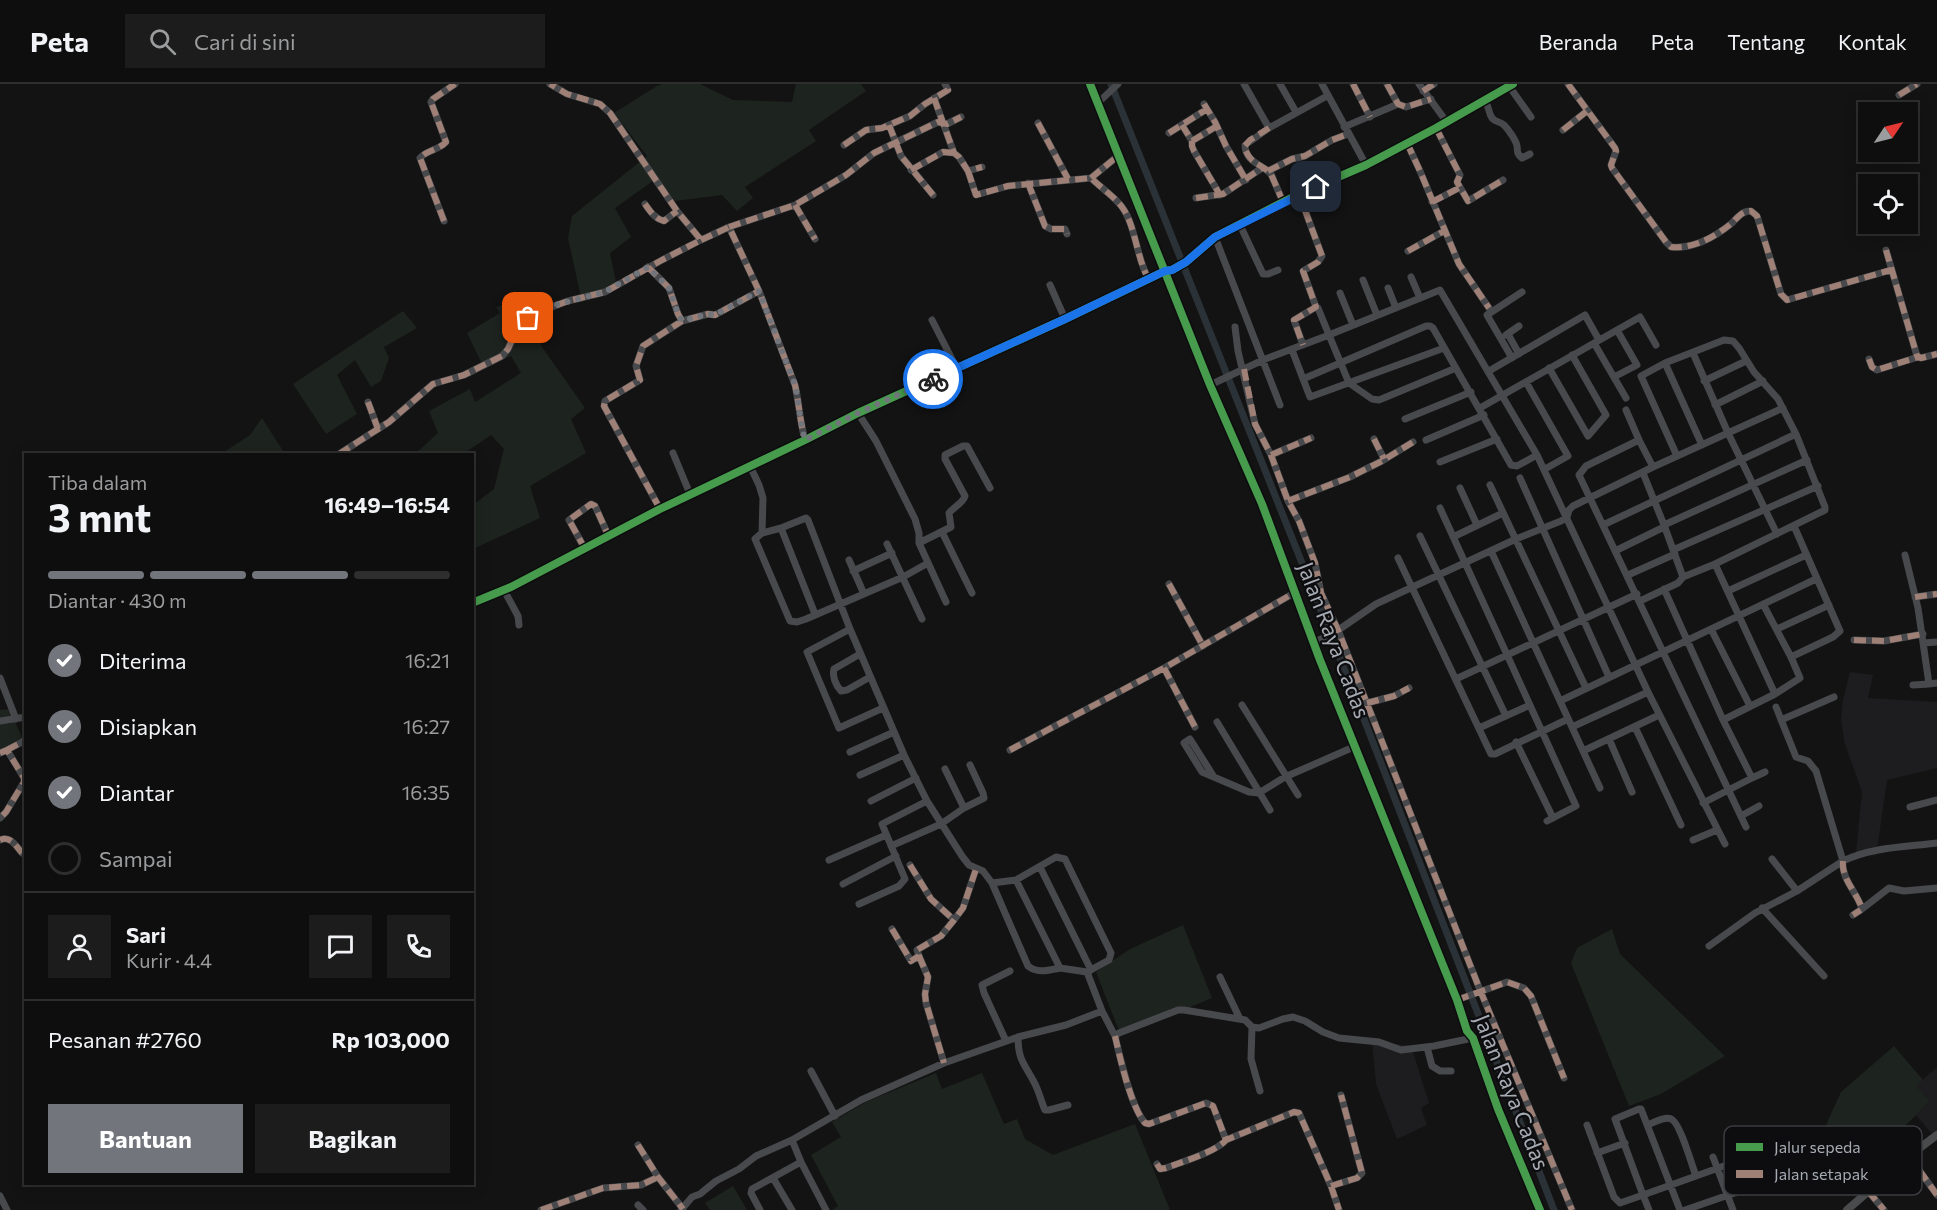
<!DOCTYPE html>
<html lang="id">
<meta charset="utf-8">
<style>
:root{--surface:#0e0e0e;--page:#1c1c1c;--text:#f1f3f6;--muted:#9b9c9e;--line:#2e2e2e;--accent:#72757b}
body{margin:0;font-family:Commissioner,sans-serif;background:var(--page);color:var(--text);height:100vh;display:flex;flex-direction:column;font-size:22px;white-space:nowrap}
*{box-sizing:border-box;margin:0}
p{font-size:20px;color:var(--muted)}
.icon{flex:none;width:33px;height:33px;fill:none;stroke:currentColor;stroke-width:2;stroke-linecap:round;stroke-linejoin:round}
.map{position:relative;flex:1;overflow:hidden}
.side{position:absolute;left:24px;top:369px;width:450px;height:732px;display:flex;flex-direction:column;background:var(--surface);border-radius:0px;box-shadow:0 3px 15px #0003,0 0 0 2px var(--line)}
.side>*{flex:none}
.needle{width:39px;rotate:55deg}
.controls{position:absolute;left:1858px;top:18px;display:grid;gap:12px}
.controls a{display:grid;place-items:center;width:60px;height:60px;border-radius:0px;background:var(--surface);box-shadow:0 3px 15px #0003,0 0 0 2px var(--line);font-size:30px}
.pin{position:absolute;display:grid;place-items:center;width:51px;height:51px;color:#fff;margin:-26px;border-radius:12px;box-shadow:0 3px 9px #0006}
.courier{position:absolute;display:grid;place-items:center;width:60px;height:60px;margin:-30px;border:4px solid #1a73e8;border-radius:50%;background:#fff;color:#222;box-shadow:0 2px 8px #0007}
.headline em{font-style:normal;font-weight:700}
.headline div{display:flex;flex-direction:column-reverse}
.headline{display:flex;align-items:center;justify-content:space-between;height:102px;padding:0 24px}
h1{font-size:39px;font-weight:700;line-height:45px}
.bar{display:grid;grid-template-columns:repeat(4,1fr);gap:9px 6px;align-content:center;height:72px;padding:0 24px}
.bar i{height:8px;border-radius:4px;background:var(--line)}
.bar .active{background:var(--accent)}
.bar p{grid-column:span 4}
.line{display:flex;align-items:center;gap:15px;padding:0 24px;border-top:2px solid var(--line)}
.line div{flex:1}
.round{display:grid;place-items:center;flex:none;width:63px;height:63px;border-radius:0px;background:var(--page)}
ol{padding:0 24px;list-style:none}
li{display:flex;align-items:center;gap:18px;height:66px}
li p{margin-inline-start:auto}
li .icon{padding:6px;border-radius:50%;background:var(--accent);color:#fff;stroke-width:4}
li:last-child{color:var(--muted)}
li i{width:33px;height:33px;border:3px solid var(--line);border-radius:50%}
.action{display:flex;gap:12px;margin-top:auto;padding:12px 24px}
.action a{flex:1;height:69px;border-radius:0px;background:var(--accent);color:#fff;font-size:24px;font-weight:700;line-height:69px;text-align:center}
.action a+a{background:var(--page);color:var(--text)}
header{display:flex;align-items:center;gap:36px;box-sizing:border-box;height:84px;padding:0 30px;background:var(--surface);border-bottom:2px solid var(--line)}
header strong{font-size:28px}
nav{display:flex;gap:33px;margin-inline-start:auto;font-size:21px}
.search{width:420px;height:54px;background:var(--page);display:flex;align-items:center;gap:15px;box-sizing:border-box;padding:0 21px;border-radius:0px;color:var(--muted);font-size:22px}
.map>svg:first-child{display:block}
.built{fill:#1d1d1f}
.green{fill:#1d231e}
.lines{fill:none;stroke-linecap:round;stroke-linejoin:round}
.canal{stroke:#2b3237;stroke-width:7}
.minor{stroke:#47494c;stroke-width:7}
.major{stroke:#4a4b4d;stroke-width:8}
.quiet{stroke:#9e8076;stroke-width:6;stroke-dasharray:12 6;stroke-linecap:butt}
.cycleway-casing{stroke:#0d0d0f;stroke-width:11}
.cycleway{stroke:#469c4c;stroke-width:8}
.done{stroke:#72757b;stroke-width:6;stroke-dasharray:0 10.8}
.route{stroke:#1a73e8;stroke-width:8}
.labels{text-anchor:middle;stroke-width:4.5;stroke-linejoin:round;paint-order:stroke}
.street-label{font-size:22px;fill:#a5aab3;stroke:#0d0d0f}
.key{fill:#0d0d0f;stroke:#3b3c40;stroke-width:1.5}
.key-label{font-size:16px;fill:#a5aab3}
</style>
<header>
<strong>Peta</strong>
<div class="search"><svg class="icon" aria-label="search" viewBox="0 0 24 24"><circle cx="10" cy="10" r="6"/><path d="M15 15l6 6"/></svg>Cari di sini</div>
<nav><a>Beranda</a><a>Peta</a><a>Tentang</a><a>Kontak</a></nav>
</header>
<div class="map">
<svg width="1937" height="1126" viewBox="0 0 1937 1126">
<rect width="100%" height="100%" fill="#131313"/>
<path class="built" d="M1850,588L1873,591L1868,614L1937,618V684L1887,696L1877,766L1856,768L1862,708L1845,660L1841,636L1843,616Z
M1372,957L1411,962L1429,1019L1421,1024L1427,1041L1397,1055L1376,1000Z
M1936,984L1937,985V1056L1916,1031L1930,1017L1915,1002Z"/>
<path class="green" d="M662,0H700L733,16L792,18L796,0H861L866,7L809,46L816,57L745,103L753,114L737,127L722,111L675,117L657,94L615,124L631,153L610,169L617,203L582,218L568,154L572,132L647,72L614,29L657,2Z
M518,217L542,263L585,324L571,335L586,369L530,402L540,434L473,465V421L494,405L504,365L491,351L463,370H415L438,349L429,327L470,305L475,318L521,289L511,272L484,284L467,249L500,229L496,223Z
M403,227L417,244L384,263L389,274L381,297L371,303L355,276L337,291L357,330L326,350L293,300Z
M262,334L285,370H221L250,351Z
M10,625L24,659L0,673V626Z
M1183,841L1212,914L1121,952L1096,888L1130,865Z
M1612,845L1620,870L1725,972L1661,1010L1629,1022L1571,879L1577,864Z
M1894,962L1923,996L1916,1002L1930,1017L1899,1048L1870,1061L1838,1080L1820,1054L1841,1008Z
M936,989L942,1005L982,989L1004,1040L1017,1035L1025,1055L1053,1071L1135,1040L1170,1126H832L838,1122L811,1071L841,1053L832,1038L866,1018Z
M733,1102L747,1126H710L705,1119Z"/>
<g class="lines">
<path class="canal" d="M1111,0L1357,617L1554,1126"/>
<path class="minor" d="M1090,0L1210,301L1262,420L1320,576L1457,916L1467,947L1473,954L1498,1025L1540,1126
M1244,0L1269,44
M1280,0L1296,28
M1322,0L1366,81
M1353,0L1370,33
M1387,0L1398,20L1406,23L1431,15
M1419,0L1446,37
M1568,0L1615,64L1616,67L1611,81L1612,84L1666,158L1671,163C1693,165 1715,153 1732,139C1738,133 1742,127 1751,127L1757,132L1781,210L1787,216L1891,186
M1509,2L1531,33
M1423,7L1434,0
M1899,11L1917,0
M934,14L954,69L959,73L968,87L982,83
M1485,16C1489,22 1488,28 1492,34C1496,39 1500,37 1504,41C1508,45 1516,56 1517,62C1518,68 1516,69 1522,74L1530,70
M1097,18L1102,15L1118,0
M1204,20L1215,38L1226,62L1246,96
M1038,39L1068,95
M889,41L901,72L933,111
M1182,41L1192,57V62L1194,67L1220,111
M1344,43L1398,20
M1436,44L1460,91L1457,98L1468,117L1503,96
M1563,46L1587,27
M1169,49L1207,25
M1192,57L1217,42
M1407,59L1420,87L1459,180L1489,224
M844,61L866,46L882,44L910,32L925,20L948,6L945,0
M911,86L943,68L954,69
M968,87L976,111L1008,102L1091,94C1101,104 1114,112 1122,123C1135,140 1137,175 1148,194
M1268,87L1292,75L1305,72L1332,56L1348,50
M1091,94L1119,71
M1028,99L1045,142L1051,145H1065L1067,150
M1299,110L1322,172L1318,178L1303,187L1316,223L1294,236L1303,261
M1196,114L1223,110L1262,84
M1283,118L1271,90C1262,80 1245,78 1245,61L1269,44L1327,12
M1432,118L1459,104
M645,120C650,127 655,135 664,137L677,127
M795,121L815,155
M444,137L420,74C427,66 439,66 446,58L431,18L433,15L455,0
M1240,141L1263,190H1268L1278,186
M729,143L795,121L846,91L874,69L938,38L947,40L961,33
M1215,153L1280,321
M701,156L729,143L759,207L795,301C799,319 800,338 805,356
M1886,166L1917,272L1921,274L1937,270
M1408,167L1444,147
M648,183L669,204L678,230L682,237L708,230L715,231L759,207
M1411,193L1420,214
M1363,196L1377,231
M1050,201L1065,235
M1388,204L1396,224
M1340,209L1353,241
M1318,224L1329,251L1440,206L1537,371
M932,236L957,285
M1235,243L1238,267L1255,340L1271,371L1288,417L1299,437L1315,479L1321,509L1338,546L1480,906L1572,1126
M1508,250L1519,270
M1506,251L1519,242
M1594,259L1626,314
M1292,266L1310,313L1444,264
M1693,269L1728,349L1777,450
M1512,274L1487,231L1522,208
M1869,275L1872,283L1877,286L1918,273
M1665,279L1702,361
M1549,284L1588,352L1606,331L1572,271
M1489,287L1585,231L1599,256
M1614,293L1637,281L1617,246
M1303,295L1426,242H1430L1433,244L1511,381L1517,382L1537,371L1648,608L1725,760
M1704,297L1746,277
M1526,298L1568,372L1545,385
M1210,301L1263,276L1329,251L1349,299L1372,315L1379,316L1456,284
M368,318L378,345
M1715,321L1763,297
M1480,324L1640,233L1656,261
M1626,326L1639,356
M858,329L876,357L915,435L919,449V459L946,518
M1405,335L1471,308
M1374,355L1384,375
M1426,356L1484,331
M673,369L690,410
M339,370L389,338L433,300L464,291L502,272L508,265L517,245L533,230L568,217L605,208L662,176L701,156L677,127L610,29L600,20L567,10L550,0
M1271,371L1311,354
M1677,372L1641,292L1665,279L1724,256L1733,257L1739,264L1754,288L1778,315L1796,350L1825,423V426L1715,480L1775,610
M1440,378L1497,355
M750,382L759,401L763,414L762,449L755,455L790,537L797,538L806,535L903,493L928,479
M1653,383L1639,356L1586,382L1579,391L1746,743
M1520,394L1609,593
M1490,401L1586,604
M1460,404L1477,441
M1288,417L1350,393L1382,377L1413,358
M1440,424L1576,722L1547,737
M660,425L604,322L605,317L640,296L636,282L643,262L682,237
M1603,441L1796,350
M1664,441L1807,376
M781,444L815,530
M942,448L972,509
M762,449L781,444L806,434L808,436L850,545L904,671L927,717L962,772L969,781L983,787L992,799L1028,882C1038,890 1049,886 1060,884
M1420,452L1506,632
M1453,453L1503,429
M919,459L951,443L949,429C954,423 963,419 965,412L945,375V371L963,362H967L990,404
M887,460L922,535
M585,465L569,436L591,420L595,422L609,453
M1673,466L1818,402
M1491,467L1600,704
M1615,467L1664,443
M1905,471L1918,524L1929,600L1937,599
M1398,474L1491,670H1495L1568,635
M849,476L864,510
M853,487L892,469
M1628,491L1675,470
M1683,493L1715,480
M1169,500L1203,562
M1664,505L1723,636L1752,694L1703,719
M504,506L518,532L519,541
M1728,507L1806,471
M1915,513L1937,510
M1640,517L1678,499L1683,493L1664,441L1643,389
M472,519L511,503L660,425L805,356L858,329L1065,235L1165,187L1172,186L1186,178L1215,153L1299,110L1366,81L1436,44L1513,0
M850,545L807,568L836,637L839,644L883,624
M1711,545L1750,622
M1777,545L1829,521
M1854,556L1884,557L1923,550
M1315,558L1334,549L1376,520L1516,455L1561,437L1567,433L1569,426L1573,422L1653,383L1783,324
M1924,559L1937,558
M860,570L834,585C832,592 836,602 841,607L847,606L870,593
M1791,573L1833,553L1840,547L1794,442
M1164,584L1195,643
M0,594L16,635
M1456,595L1637,510
M1913,601L1929,600
M1560,617L1816,495
M1367,619L1394,612L1409,604
M1242,621L1298,711
M1776,623L1796,673L1808,677L1816,687L1843,777C1872,763 1906,763 1937,759
M1723,636L1775,610L1800,594L1791,573L1763,520
M1781,636L1834,613
M0,637L26,633
M1217,638L1270,726
M1572,643L1648,608
M1635,643L1681,741
M1479,644L1530,621
M1609,655L1632,708
M1516,658L1553,734
M7,666L26,656
M1010,666L1164,584L1294,509
M1583,667L1659,631
M850,668L894,648
M0,669L7,666L24,694V698L6,728L0,734
M945,685L964,724
M860,691L904,671
M1214,693L1190,655L1184,659L1202,688L1249,708L1259,709L1285,693L1356,662
M1752,694L1765,688
M871,717L916,694
M1910,723L1937,716
M1741,732L1759,722
M0,756C10,751 16,762 22,769
M1693,756L1717,746
M891,762L941,740L964,724L984,714L983,709L970,681
M1772,775L1797,807
M829,776L886,751
M1843,777C1841,795 1857,808 1862,825L1853,831
M910,781L931,815L954,836
M1040,783L1091,886
M1016,796L1060,884L1087,888
M992,799L1016,796L1056,773L1065,775L1111,869L1109,876L1087,888L1102,927
M843,800L896,772
M859,820L899,802L905,795L882,740L927,717
M1762,824L1824,892
M1862,825L1889,804L1904,807L1937,804
M892,845L911,877L919,872L917,866L941,852L954,836L963,824L976,785
M1709,862L1755,829L1797,807L1843,777
M919,872L928,893L925,910L926,919L944,979
M1220,893L1240,935
M1457,916L1507,898L1524,904L1531,912L1564,994
M1252,943L1251,975L1260,1007
M1115,952C1120,974 1131,1023 1145,1039L1149,1040L1206,1019L1213,1022L1226,1056L1294,1028L1299,1029L1331,1102L1339,1126
M1018,953C1018,976 1024,979 1034,998C1039,1007 1041,1017 1045,1026H1049L1068,1021
M1006,957L984,909L982,901L1010,887
M1427,963L1432,982L1440,987H1451
M811,987L835,1032
M1587,1041L1614,1113L1620,1119L1643,1111L1615,1035L1639,1025H1641L1680,1126
M1647,1041C1653,1039 1665,1032 1671,1035C1680,1038 1692,1082 1696,1092
M638,1061L658,1093L683,1125
M1877,1067L1892,1086
M1597,1069L1625,1059
M1909,1072L1937,1111
M1713,1073L1733,1126
M801,1078L826,1126
M1157,1080L1160,1085L1166,1084C1181,1078 1216,1068 1226,1056
M773,1094L792,1126
M1331,1102L1357,1094L1362,1089L1341,1011
M1868,1107L1884,1126
M0,1112L7,1126
M638,1121L643,1126
M541,1126L603,1104L641,1101L658,1093
M681,1126L692,1113L700,1110L716,1097L739,1085L756,1072L792,1056L861,1016L944,979L1018,953L1066,941L1102,927L1115,952L1119,949L1178,926H1184L1245,936L1252,943L1259,944L1283,935L1293,933L1305,937L1323,948L1339,954L1379,958L1401,966L1434,962L1473,954
M760,1126L751,1109L752,1105L801,1078L792,1056
M1649,1126L1643,1111L1763,1068
M1685,1126L1772,1096"/>
<path class="major" d="M1847,1126L1909,1072L1937,1051"/>
<path class="quiet" d="M1353,0L1370,33
M1387,0L1398,20L1406,23L1431,15
M1568,0L1615,64L1616,67L1611,81L1612,84L1666,158L1671,163C1693,165 1715,153 1732,139C1738,133 1742,127 1751,127L1757,132L1781,210L1787,216L1891,186
M1423,7L1434,0
M1899,11L1917,0
M934,14L954,69L959,73L968,87L982,83
M1204,20L1215,38L1226,62L1246,96
M1038,39L1068,95
M889,41L901,72L933,111
M1182,41L1192,57V62L1194,67L1220,111
M1269,44L1250,56L1244,63C1252,83 1260,78 1271,90L1283,118
M1436,44L1460,91L1457,98L1468,117L1503,96
M1563,46L1587,27
M1169,49L1207,25
M1192,57L1217,42
M1407,59L1420,87L1459,180L1489,224
M844,61L866,46L882,44L910,32L925,20L948,6L945,0
M911,86L943,68L954,69
M968,87L976,111L1008,102L1091,94C1101,104 1114,112 1122,123C1135,140 1137,175 1148,194
M1268,87L1292,75L1305,72L1332,56L1348,50
M1091,94L1119,71
M1028,99L1045,142L1051,145H1065L1067,150
M1299,110L1322,172L1318,178L1303,187L1316,223L1294,236L1303,261
M1196,114L1223,110L1262,84
M1432,118L1459,104
M645,120C650,127 655,135 664,137L677,127
M795,121L815,155
M444,137L420,74C427,66 439,66 446,58L431,18L433,15L455,0
M729,143L795,121L846,91L874,69L938,38L947,40L961,33
M701,156L729,143L759,207L795,301C799,319 800,338 805,356
M1886,166L1917,272L1921,274L1937,270
M1408,167L1444,147
M648,183L669,204L678,230L682,237L708,230L715,231L759,207
M1869,275L1872,283L1877,286L1918,273
M1244,285L1255,340L1271,371L1288,417L1299,437L1315,479L1321,509L1338,546L1480,906L1572,1126
M368,318L378,345
M1374,355L1384,375
M339,370L389,338L433,300L464,291L502,272L508,265L517,245L533,230L568,217L605,208L662,176L701,156L677,127L610,29L600,20L567,10L550,0
M1271,371L1311,354
M1288,417L1350,393L1382,377L1413,358
M660,425L604,322L605,317L640,296L636,282L643,262L682,237
M585,465L569,436L591,420L595,422L609,453
M1169,500L1203,562
M1915,513L1937,510
M1854,556L1884,557L1923,550
M1164,584L1195,643
M1367,619L1394,612L1409,604
M7,666L26,656
M1010,666L1164,584L1294,509
M0,669L7,666L24,694V698L6,728L0,734
M0,756C10,751 16,762 22,769
M1843,777C1841,795 1857,808 1862,825L1853,831
M910,781L931,815L954,836
M892,845L911,877L919,872L917,866L941,852L954,836L963,824L976,785
M919,872L928,893L925,910L926,919L944,979
M1457,916L1507,898L1524,904L1531,912L1564,994
M1115,952C1120,974 1131,1023 1145,1039L1149,1040L1206,1019L1213,1022L1226,1056L1294,1028L1299,1029L1331,1102L1339,1126
M638,1061L658,1093L683,1125
M1877,1067L1892,1086
M1909,1072L1937,1111
M1157,1080L1160,1085L1166,1084C1181,1078 1216,1068 1226,1056
M1331,1102L1357,1094L1362,1089L1341,1011
M1868,1107L1884,1126
M541,1126L603,1104L641,1101L658,1093"/>
<defs>
<path id="cycleway" d="M1090,0L1210,301L1262,420L1320,576L1457,916L1467,947L1473,954L1498,1025L1540,1126
M472,519L511,503L660,425L805,356L858,329L1065,235L1165,187L1172,186L1186,178L1215,153L1299,110L1366,81L1436,44L1513,0"/>
</defs>
<use href="#cycleway" class="cycleway-casing"/>
<use href="#cycleway" class="cycleway"/>
</g>
<g class="lines">
<path class="done" d="M528,234L544,224L605,208L648,183L669,204L678,230L682,237L708,230L715,231L759,207L795,301C799,319 800,338 805,356L858,329L933,295"/>
<path class="route" d="M933,295L1065,235L1165,187L1172,186L1186,178L1215,153L1316,103"/>
</g>
<g class="labels">
<g class="street-label">
<text transform="translate(1334 556) rotate(69)" y="8">Jalan Raya Cadas</text>
<text transform="translate(1512 1008) rotate(68)" y="8">Jalan Raya Cadas</text>
</g>
</g>
<rect x="1724" y="1042" width="198" height="69" rx="9" class="key"/>
<rect x="1736" y="1059" width="27" height="8" fill="#469c4c"/>
<rect x="1736" y="1086" width="27" height="8" fill="#9e8076"/>
<g class="key-label">
<text x="1774" y="1069">Jalur sepeda</text>
<text x="1774" y="1096">Jalan setapak</text>
</g>
</svg>
<div class="controls">
<a><svg class="needle" viewBox="-14 -14 28 28"><path d="M0-13l5 13h-10z" fill="#e53935"/><path d="M0 13l5-13h-10z" fill="#9b9c9e"/></svg></a>
<a><svg class="icon" aria-label="locate" viewBox="0 0 24 24"><circle cx="12" cy="12" r="6"/><path d="M12 2v4M12 18v4M2 12h4M18 12h4"/></svg></a>
</div>
<div class="pin" style="left:528px;top:234px;background:#ea580c"><svg class="icon" aria-label="bag" viewBox="0 0 24 24"><path d="M5 8h14l-1 12H6zM9 8a3 3 0 0 1 6 0"/></svg></div>
<div class="pin" style="left:1316px;top:103px;background:#1f2937"><svg class="icon" aria-label="home" viewBox="0 0 24 24"><path d="M3 11l9-7 9 7M6 9v11h12V9"/></svg></div>
<div class="courier" style="left:933px;top:295px"><svg class="icon" aria-label="bike" viewBox="0 0 24 24"><circle cx="6" cy="16" r="4"/><circle cx="18" cy="16" r="4"/><path d="M6 16l4-8h5l3 8M10 8l3 8H6M13 5h3"/></svg></div>
<section class="side">
<div class="headline"><div><h1>3 mnt</h1><p>Tiba dalam</p></div><em>16:49–16:54</em></div>
<div class="bar"><i class="active"></i><i class="active"></i><i class="active"></i><i></i><p>Diantar · 430 m</p></div>
<ol>
<li><svg class="icon" aria-label="check" viewBox="0 0 24 24"><path d="M5 12l5 5 9-10"/></svg>Diterima<p>16:21</p></li>
<li><svg class="icon" aria-label="check" viewBox="0 0 24 24"><path d="M5 12l5 5 9-10"/></svg>Disiapkan<p>16:27</p></li>
<li><svg class="icon" aria-label="check" viewBox="0 0 24 24"><path d="M5 12l5 5 9-10"/></svg>Diantar<p>16:35</p></li>
<li><i></i>Sampai</li>
</ol>
<div class="line" style="height:108px"><a class="round"><svg class="icon" aria-label="person" viewBox="0 0 24 24"><circle cx="12" cy="8" r="4"/><path d="M4 21q1-7 8-7t8 7"/></svg></a><div><b>Sari</b><p>Kurir · 4.4</p></div><a class="round"><svg class="icon" aria-label="chat" viewBox="0 0 24 24"><path d="M4 5h16v11H9l-5 4z"/></svg></a><a class="round"><svg class="icon" aria-label="phone" viewBox="0 0 24 24"><path d="M5 4h4l2 5-3 2q2 4 5 5l2-3 5 2v4C11 20 4 13 5 4z"/></svg></a></div>
<div class="line" style="height:78px"><div>Pesanan #2760</div><b>Rp 103,000</b></div>
<div class="action"><a>Bantuan</a><a>Bagikan</a></div>
</section>
</div>
